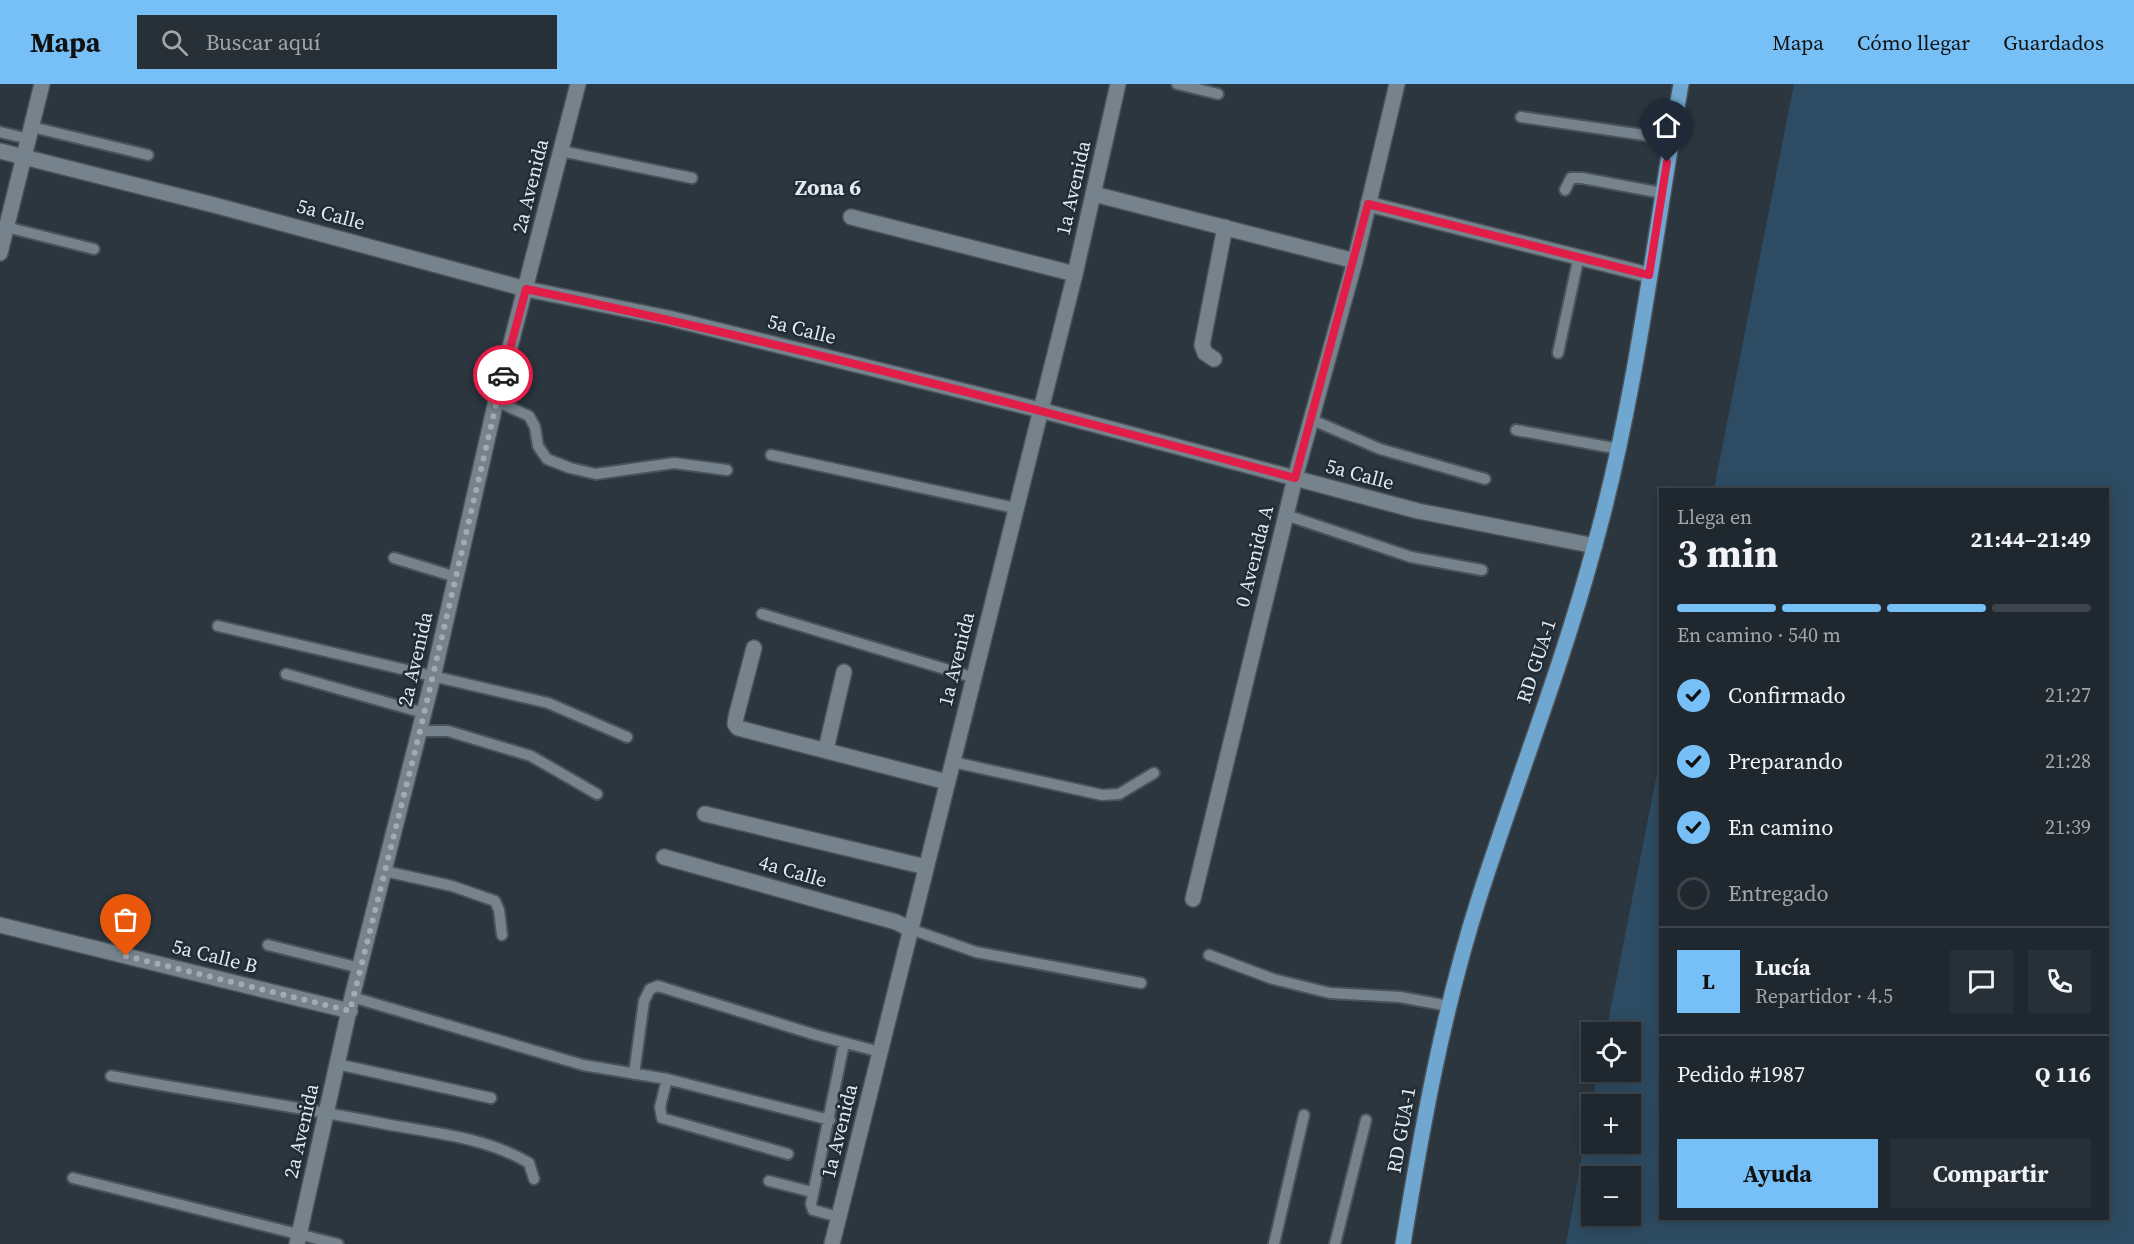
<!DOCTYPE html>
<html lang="es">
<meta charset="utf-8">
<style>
:root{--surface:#20282f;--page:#283037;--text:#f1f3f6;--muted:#a2a6aa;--line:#3d444b;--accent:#77c0f7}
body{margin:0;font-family:"Source Serif 4",serif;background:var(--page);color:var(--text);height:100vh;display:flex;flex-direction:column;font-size:22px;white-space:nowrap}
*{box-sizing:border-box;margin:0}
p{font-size:20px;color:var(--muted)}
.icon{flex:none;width:33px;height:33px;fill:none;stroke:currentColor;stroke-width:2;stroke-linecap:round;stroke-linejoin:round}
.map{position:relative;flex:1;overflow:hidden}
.details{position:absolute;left:1659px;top:404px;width:450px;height:732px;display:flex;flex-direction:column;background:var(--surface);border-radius:0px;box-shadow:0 3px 15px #0003,0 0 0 2px var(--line)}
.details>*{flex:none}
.buttons{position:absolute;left:1581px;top:938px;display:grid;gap:12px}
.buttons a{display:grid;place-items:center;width:60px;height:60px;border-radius:0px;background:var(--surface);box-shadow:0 3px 15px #0003,0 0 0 2px var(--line);font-size:30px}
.pin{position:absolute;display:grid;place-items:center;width:51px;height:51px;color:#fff;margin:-62px -26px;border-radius:50% 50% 50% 0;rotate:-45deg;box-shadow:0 0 6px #0007}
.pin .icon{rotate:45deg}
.courier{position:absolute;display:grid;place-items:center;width:60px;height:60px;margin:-30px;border:4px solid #e11d48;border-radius:50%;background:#fff;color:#222;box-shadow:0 2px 8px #0007}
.head em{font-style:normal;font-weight:700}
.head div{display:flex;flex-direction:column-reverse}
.head{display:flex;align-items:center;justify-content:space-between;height:102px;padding:0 18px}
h1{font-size:39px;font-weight:700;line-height:45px}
.bar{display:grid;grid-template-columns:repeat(4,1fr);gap:9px 6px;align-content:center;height:72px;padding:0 18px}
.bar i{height:8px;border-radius:4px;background:var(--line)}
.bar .selected{background:var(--accent)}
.bar p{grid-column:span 4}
.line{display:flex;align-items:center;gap:15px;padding:0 18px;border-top:2px solid var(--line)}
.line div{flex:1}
.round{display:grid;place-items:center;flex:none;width:63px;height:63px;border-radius:0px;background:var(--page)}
ol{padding:0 18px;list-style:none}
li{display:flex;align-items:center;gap:18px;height:66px}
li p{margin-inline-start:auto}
li .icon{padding:6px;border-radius:50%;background:var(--accent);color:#111;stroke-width:4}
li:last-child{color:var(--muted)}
li i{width:33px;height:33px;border:3px solid var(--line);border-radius:50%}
.primary-button{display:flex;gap:12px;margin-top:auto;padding:12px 18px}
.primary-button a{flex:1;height:69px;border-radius:0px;background:var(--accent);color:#111;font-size:24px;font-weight:700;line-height:69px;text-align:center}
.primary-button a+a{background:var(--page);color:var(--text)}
header{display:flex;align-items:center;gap:36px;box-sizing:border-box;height:84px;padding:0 30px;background:var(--accent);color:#111}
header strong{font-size:28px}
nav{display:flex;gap:33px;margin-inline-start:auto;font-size:21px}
.search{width:420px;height:54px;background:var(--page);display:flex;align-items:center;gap:15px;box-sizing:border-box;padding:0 21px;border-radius:0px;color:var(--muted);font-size:22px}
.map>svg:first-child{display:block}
.green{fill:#2d4c63;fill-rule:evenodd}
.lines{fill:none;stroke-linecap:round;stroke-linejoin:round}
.lane-casing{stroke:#4a535a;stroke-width:14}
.street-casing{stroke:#4a535a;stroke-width:18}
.primary-casing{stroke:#4a535a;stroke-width:18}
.lane{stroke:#76838d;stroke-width:10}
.street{stroke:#76838d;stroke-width:15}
.primary{stroke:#70a7d0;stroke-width:15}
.done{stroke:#a3abb1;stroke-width:6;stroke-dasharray:0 10.8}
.route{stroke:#e11d48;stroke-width:8}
.labels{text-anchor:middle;stroke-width:5;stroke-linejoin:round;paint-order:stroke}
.street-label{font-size:20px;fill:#e3eaef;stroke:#222c35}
.quarter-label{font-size:22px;font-weight:bold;fill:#e3eaef;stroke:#222c35}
</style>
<header>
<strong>Mapa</strong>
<div class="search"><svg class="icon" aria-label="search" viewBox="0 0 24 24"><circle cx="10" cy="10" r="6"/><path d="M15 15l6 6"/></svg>Buscar aquí</div>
<nav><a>Mapa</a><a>Cómo llegar</a><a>Guardados</a></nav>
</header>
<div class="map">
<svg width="2134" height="1160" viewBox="0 0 2134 1160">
<rect width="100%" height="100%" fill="#2b363f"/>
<path class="green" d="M1794,0H2134V1160H1566L1591,1022L1592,1059H1630V1020H1592L1598,987H1630V948H1606L1660,674V1134H2108V405H1714ZM1592,1092H1630V1131H1592Z"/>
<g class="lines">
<defs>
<path id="lane" d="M1177,0L1218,10
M1521,33L1671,55
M32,43L148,71
M0,48L29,55
M561,67L692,94
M1565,106L1571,94H1582L1662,109
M6,143L94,165
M1558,269L1579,172
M496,317L529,332L535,343L538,362L547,375L570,384L596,390L674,379L727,386
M1310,335L1380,365L1485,395
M1516,346L1619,365
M771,371L1015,424
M1286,431L1411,473L1482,486
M394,474L456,493
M762,530L972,593
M218,542L548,619L627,653
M286,590L424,629
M420,647H448L531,672L597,710
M953,678L1102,711L1119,710L1154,689
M384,787L452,802L495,817L499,826L502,851
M910,845L976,868L1141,899
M268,861L360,884
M1209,871L1273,895L1330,909L1400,913L1449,922
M352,913L583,981L667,995L830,1036
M337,980L491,1014
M634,990L644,917L650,905L658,902L816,951L880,968
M111,992C202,1009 294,1022 385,1040C434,1049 485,1053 529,1079L534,1095
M667,995L660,1023L662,1034L788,1070
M73,1094L338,1160
M769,1097L812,1108
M839,1133L813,1126L811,1120L844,959
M1274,1160L1304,1031
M1335,1160L1366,1036"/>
<path id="street" d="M0,67L214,121L526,205L668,234L1040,326L1418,427L1595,462
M1094,110L1355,177
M1368,120L1649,191
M851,133L1075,190
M0,169L42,0
M1214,275L1205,269L1202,261L1225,143
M754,564L736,633L735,640L738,644L947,698
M826,665L844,588
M705,730L926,783
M664,773L896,838L910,845
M1193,815L1295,394L1355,177L1397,0
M0,841L350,927
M297,1160L352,913L433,593L496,317L578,0
M832,1160L1075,190L1118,0"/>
<path id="primary" d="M1403,1160C1422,1043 1443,927 1479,814C1517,696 1563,580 1595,460C1637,310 1654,153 1681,0"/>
</defs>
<use href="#lane" class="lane-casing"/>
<use href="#street" class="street-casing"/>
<use href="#primary" class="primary-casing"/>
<use href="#lane" class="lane"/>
<use href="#street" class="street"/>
<use href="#primary" class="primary"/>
</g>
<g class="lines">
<path class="done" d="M126,872L350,927L420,647L503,291"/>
<path class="route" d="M503,291L526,205C785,259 1040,326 1295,394L1368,120L1649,191L1667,78"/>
</g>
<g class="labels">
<g class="street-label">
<text transform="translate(530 102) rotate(-76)" y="7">2a Avenida</text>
<text transform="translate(1073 104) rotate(-77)" y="7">1a Avenida</text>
<text transform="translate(331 130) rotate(15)" y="7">5a Calle</text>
<text transform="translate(802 245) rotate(14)" y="7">5a Calle</text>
<text transform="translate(1360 390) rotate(15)" y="7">5a Calle</text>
<text transform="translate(1254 472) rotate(-76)" y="7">0 Avenida A</text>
<text transform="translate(415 575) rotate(-77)" y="7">2a Avenida</text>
<text transform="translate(956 575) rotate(-76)" y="7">1a Avenida</text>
<text transform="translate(1536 577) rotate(-72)" y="7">RD GUA-1</text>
<text transform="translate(793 787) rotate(16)" y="7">4a Calle</text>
<text transform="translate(215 872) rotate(14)" y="7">5a Calle B</text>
<text transform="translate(1401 1046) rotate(-80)" y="7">RD GUA-1</text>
<text transform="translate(301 1047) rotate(-77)" y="7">2a Avenida</text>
<text transform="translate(839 1047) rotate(-76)" y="7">1a Avenida</text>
</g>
<g class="quarter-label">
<text x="828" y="111">Zona 6</text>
</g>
</g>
</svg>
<div class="buttons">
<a><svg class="icon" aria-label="locate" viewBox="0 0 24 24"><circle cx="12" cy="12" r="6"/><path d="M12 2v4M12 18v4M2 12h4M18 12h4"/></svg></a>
<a>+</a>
<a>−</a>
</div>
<div class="pin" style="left:126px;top:872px;background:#ea580c"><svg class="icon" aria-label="bag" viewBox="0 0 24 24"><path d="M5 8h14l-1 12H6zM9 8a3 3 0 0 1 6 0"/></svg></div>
<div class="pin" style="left:1667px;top:78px;background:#1f2937"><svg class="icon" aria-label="home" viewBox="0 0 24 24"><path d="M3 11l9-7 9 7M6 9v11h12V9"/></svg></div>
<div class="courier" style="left:503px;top:291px"><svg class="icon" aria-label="car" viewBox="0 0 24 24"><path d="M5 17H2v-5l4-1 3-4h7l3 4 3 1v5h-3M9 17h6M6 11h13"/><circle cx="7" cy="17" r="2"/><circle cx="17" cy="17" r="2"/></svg></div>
<section class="details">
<div class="head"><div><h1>3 min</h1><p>Llega en</p></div><em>21:44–21:49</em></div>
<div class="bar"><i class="selected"></i><i class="selected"></i><i class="selected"></i><i></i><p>En camino · 540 m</p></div>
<ol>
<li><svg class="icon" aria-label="check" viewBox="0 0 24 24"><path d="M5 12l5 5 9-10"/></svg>Confirmado<p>21:27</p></li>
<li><svg class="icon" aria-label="check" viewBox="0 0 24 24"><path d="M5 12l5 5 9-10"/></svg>Preparando<p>21:28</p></li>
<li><svg class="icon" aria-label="check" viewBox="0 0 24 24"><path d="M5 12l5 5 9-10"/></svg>En camino<p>21:39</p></li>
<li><i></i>Entregado</li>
</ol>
<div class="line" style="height:108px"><b class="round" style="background:var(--accent);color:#111">L</b><div><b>Lucía</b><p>Repartidor · 4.5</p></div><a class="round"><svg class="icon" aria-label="chat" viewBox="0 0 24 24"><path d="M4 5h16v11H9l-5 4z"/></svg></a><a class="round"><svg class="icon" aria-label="phone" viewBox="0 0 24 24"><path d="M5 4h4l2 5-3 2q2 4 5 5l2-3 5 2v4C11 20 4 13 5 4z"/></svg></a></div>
<div class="line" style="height:78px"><div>Pedido #1987</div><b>Q 116</b></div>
<div class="primary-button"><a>Ayuda</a><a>Compartir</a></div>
</section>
</div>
